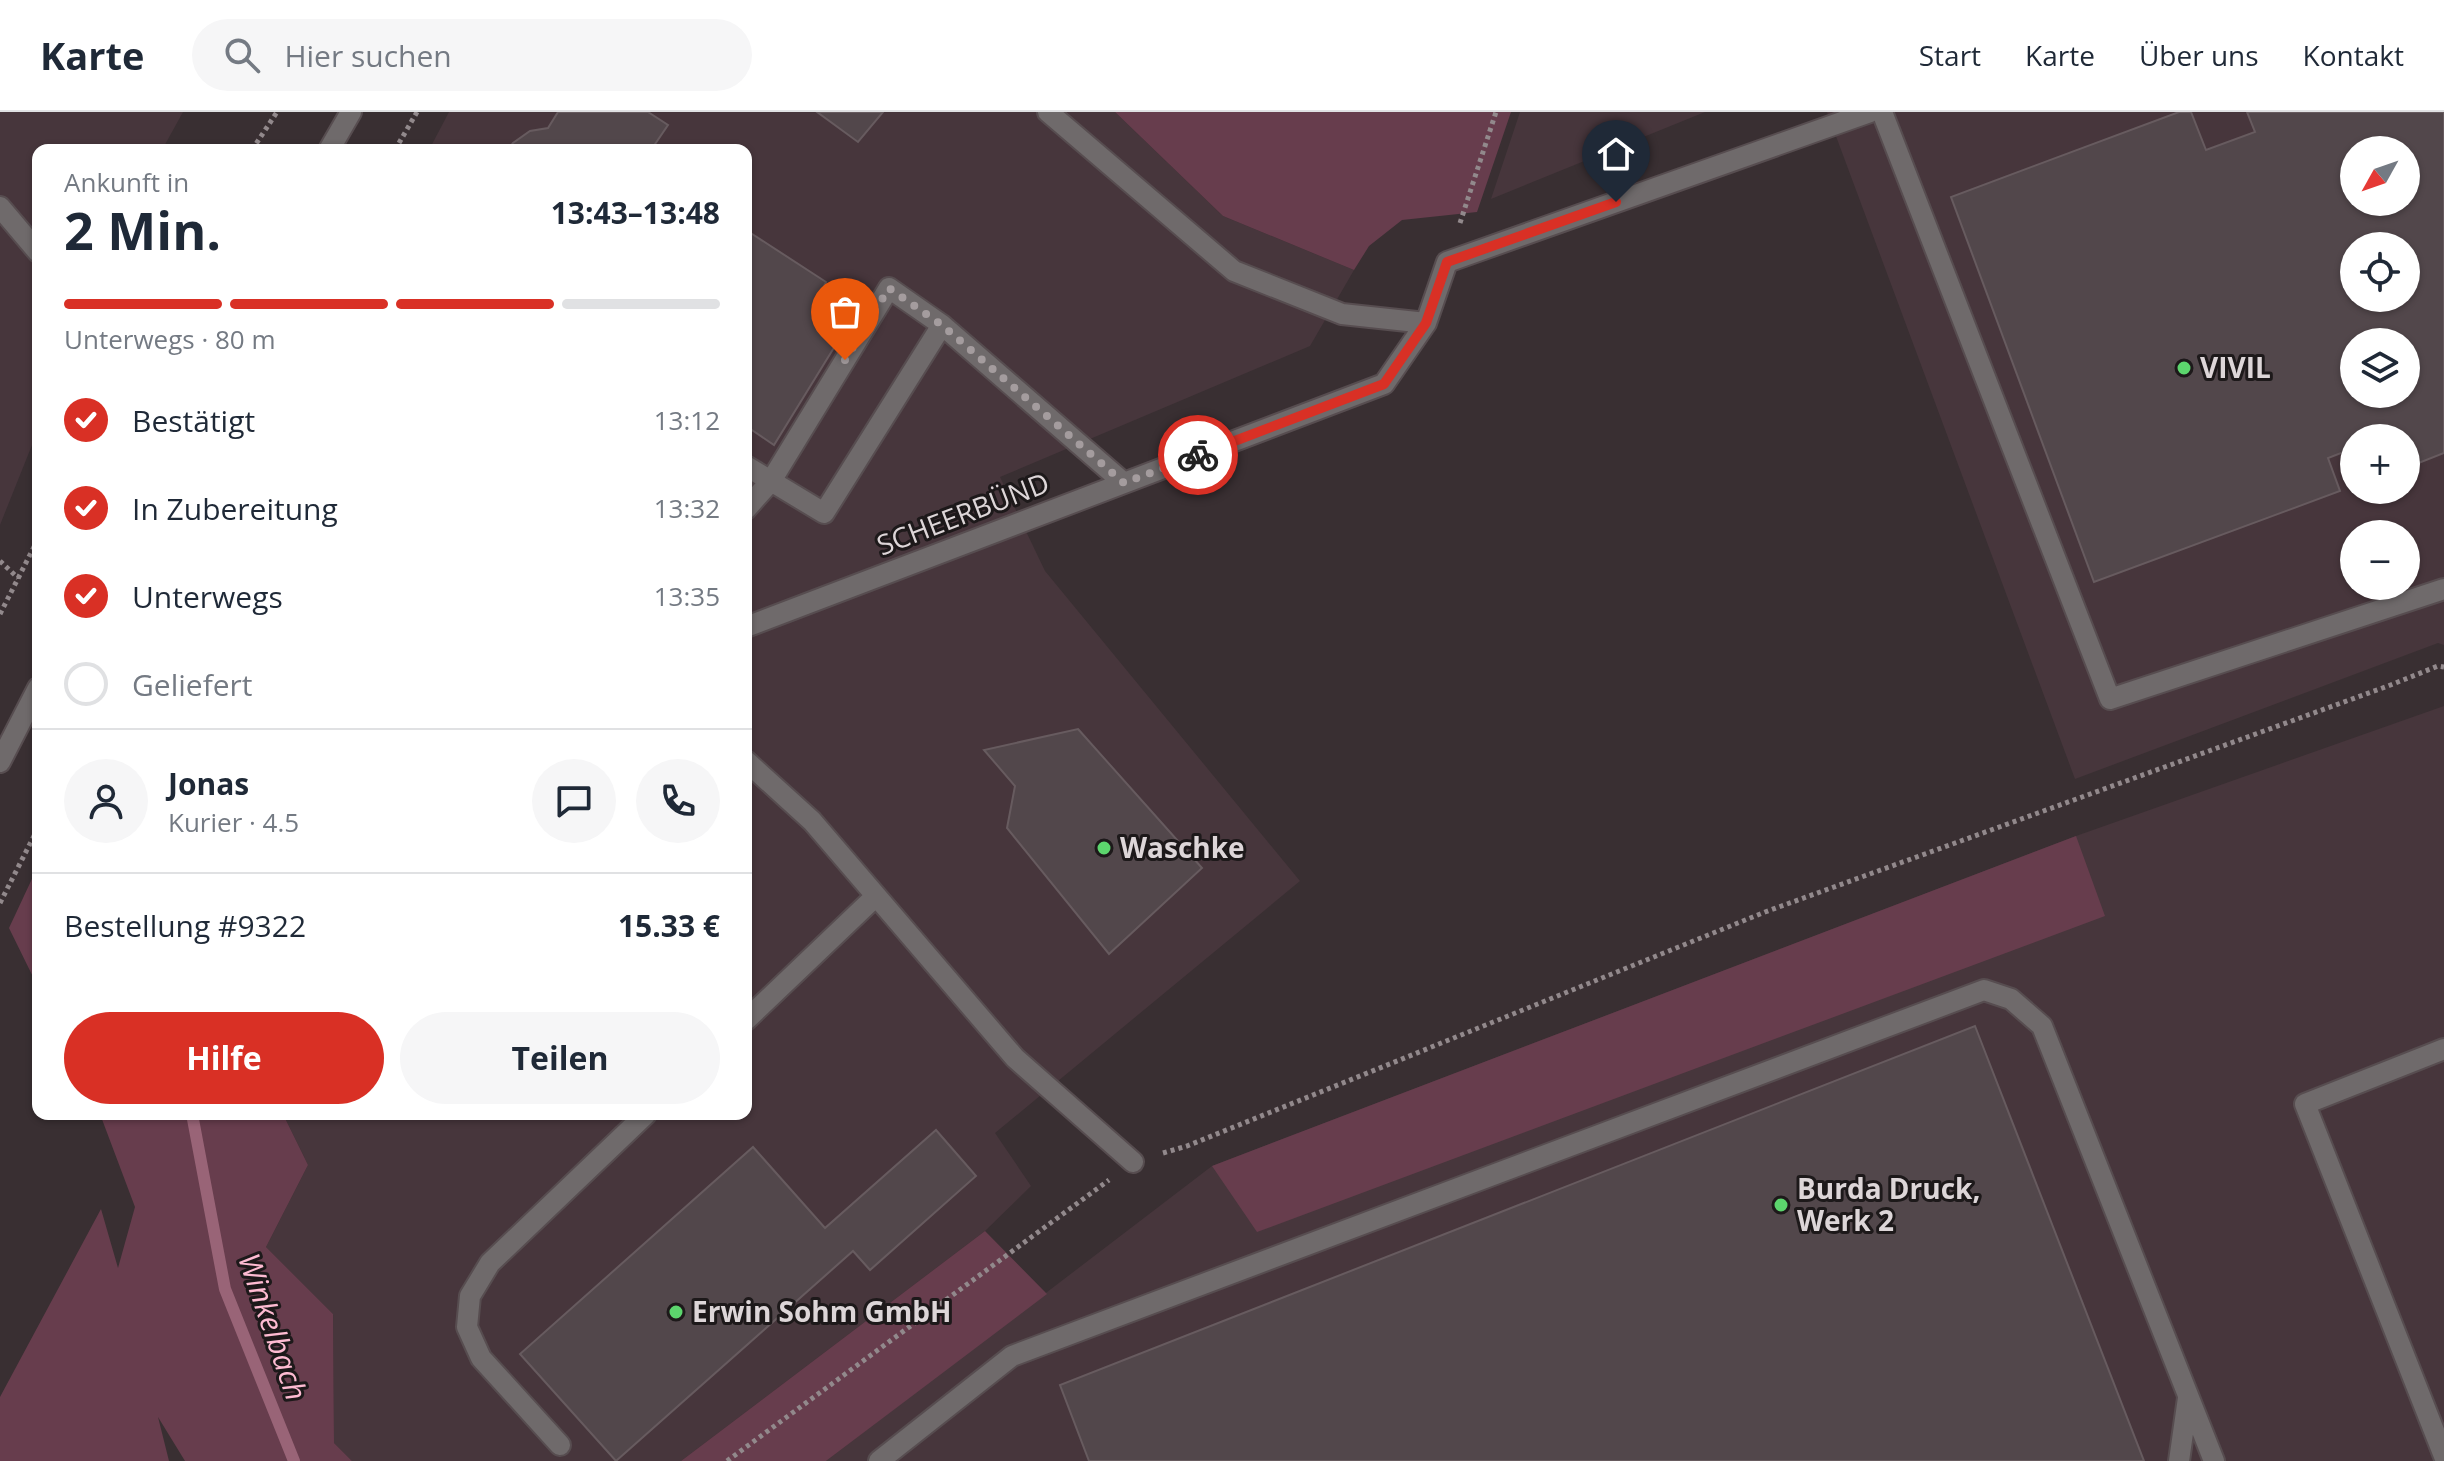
<!DOCTYPE html>
<html lang="de">
<meta charset="utf-8">
<style>
:root{--surface:#fff;--page:#f6f6f7;--text:#1f2937;--muted:#747a83;--line:#e0e1e3;--accent:#d93025}
body{margin:0;font-family:"Open Sans",sans-serif;background:var(--page);color:var(--text);height:100vh;display:flex;flex-direction:column;font-size:30px;white-space:nowrap}
*{box-sizing:border-box;margin:0}
p{font-size:26px;color:var(--muted)}
.icon{flex:none;width:44px;height:44px;fill:none;stroke:currentColor;stroke-width:2;stroke-linecap:round;stroke-linejoin:round}
.map{position:relative;flex:1;overflow:hidden}
.drawer{position:absolute;left:32px;top:32px;width:720px;height:976px;display:flex;flex-direction:column;background:var(--surface);border-radius:16px;box-shadow:0 2px 6px #0004}
.drawer>*{flex:none}
.needle{width:52px;rotate:230deg}
.buttons{position:absolute;left:2340px;top:24px;display:grid;gap:16px}
.buttons a{display:grid;place-items:center;width:80px;height:80px;border-radius:50%;background:var(--surface);box-shadow:0 2px 6px #0004;font-size:40px}
.pin{position:absolute;display:grid;place-items:center;width:68px;height:68px;color:#fff;margin:-82px -34px;border-radius:50% 50% 50% 0;rotate:-45deg;box-shadow:0 0 8px #0007}
.pin .icon{rotate:45deg}
.courier{position:absolute;display:grid;place-items:center;width:80px;height:80px;margin:-40px;border:6px solid #d93025;border-radius:50%;background:#fff;color:#222;box-shadow:0 2px 10px #0007}
.overview em{font-style:normal;font-weight:700}
.overview div{display:flex;flex-direction:column-reverse}
.overview{display:flex;align-items:center;justify-content:space-between;height:136px;padding:0 32px}
h1{font-size:52px;font-weight:700;line-height:60px}
.bar{display:grid;grid-template-columns:repeat(4,1fr);gap:12px 8px;align-content:center;height:96px;padding:0 32px}
.bar i{height:10px;border-radius:6px;background:var(--line)}
.bar .on{background:var(--accent)}
.bar p{grid-column:span 4}
.line{display:flex;align-items:center;gap:20px;padding:0 32px;border-top:2px solid var(--line)}
.line div{flex:1}
.round{display:grid;place-items:center;flex:none;width:84px;height:84px;border-radius:42px;background:var(--page)}
ol{padding:0 32px;list-style:none}
li{display:flex;align-items:center;gap:24px;height:88px}
li p{margin-inline-start:auto}
li .icon{padding:8px;border-radius:50%;background:var(--accent);color:#fff;stroke-width:4}
li:last-child{color:var(--muted)}
li i{width:44px;height:44px;border:4px solid var(--line);border-radius:50%}
.cta{display:flex;gap:16px;margin-top:auto;padding:16px 32px}
.cta a{flex:1;height:92px;border-radius:48px;background:var(--accent);color:#fff;font-size:32px;font-weight:700;line-height:92px;text-align:center}
.cta a+a{background:var(--page);color:var(--text)}
header{display:flex;align-items:center;gap:48px;box-sizing:border-box;height:112px;padding:0 40px;background:var(--surface);border-bottom:2px solid var(--line)}
header strong{font-size:38px}
nav{display:flex;gap:44px;margin-inline-start:auto;font-size:28px}
.search{width:560px;height:72px;background:var(--page);display:flex;align-items:center;gap:20px;box-sizing:border-box;padding:0 28px;border-radius:44px;color:var(--muted);font-size:30px}
.map>svg:first-child{display:block}
.built{fill:#47363c;fill-rule:evenodd}
.green{fill:#673d4d}
.lines{fill:none;stroke-linecap:round;stroke-linejoin:round}
.stream{stroke:#996477;stroke-width:12}
.building{fill:#52474b;stroke:#675b5f;stroke-width:2;fill-rule:evenodd}
.minor-casing{stroke:#574d50;stroke-width:24}
.path{stroke:#92898c;stroke-width:5;stroke-dasharray:4 4;stroke-linecap:butt}
.minor{stroke:#6f6a6b;stroke-width:20}
.done{stroke:#a49c9e;stroke-width:8;stroke-dasharray:0 14.4}
.route{stroke:#d93025;stroke-width:10}
.poi-dot{fill:#5cd56d;stroke:#1d191a;stroke-width:3}
.labels{text-anchor:middle;stroke-width:6;stroke-linejoin:round;paint-order:stroke}
.poi-label{font-size:28px;font-weight:bold;fill:#ddd6d8;stroke:#1d191a;text-anchor:start}
.street-label{font-size:28px;fill:#ddd6d8;stroke:#1d191a}
.water-label{font-size:30px;font-style:italic;fill:#febbd2;stroke:#1d191a}
</style>
<header>
<strong>Karte</strong>
<div class="search"><svg class="icon" aria-label="search" viewBox="0 0 24 24"><circle cx="10" cy="10" r="6"/><path d="M15 15l6 6"/></svg>Hier suchen</div>
<nav><a>Start</a><a>Karte</a><a>Über uns</a><a>Kontakt</a></nav>
</header>
<div class="map">
<svg width="2444" height="1349" viewBox="0 0 2444 1349">
<rect width="100%" height="100%" fill="#392f32"/>
<path class="built" d="M0,0H183L162,38H38V318L0,413Z
M449,0H1115L1223,104L1354,158L1310,234L1000,365L1045,459L1300,769L995,1021L1031,1074L985,1119L681,1349H352L334,1331L333,1202L266,1135L308,1053L283,1002H746V38H429Z
M1520,0H1705L1491,87Z
M1827,0H2444V533L2438,531L2075,667ZM2354,38H2406V90H2354ZM2354,134H2406V186H2354ZM2354,230H2406V282H2354ZM2354,326H2406V378H2354ZM2354,422H2406V474H2354Z
M2444,594V1349H826L1212,1054L2076,724Z"/>
<path class="green" d="M1115,0H1511L1477,100L1402,108L1369,134L1354,158L1223,104Z
M2076,724L2105,804L1257,1120L1212,1054Z
M38,754V875L9,816Z
M100,1002H283L308,1053L266,1135L333,1202L334,1331L352,1349H185L158,1305L169,1349H0V1285L101,1097L118,1156L135,1095Z
M985,1119L1047,1182L826,1349H681Z"/>
<g class="lines">
<path class="stream" d="M192,1002L225,1177L294,1349"/>
</g>
<path class="building" d="M558,0H648L668,13L651,38H508L513,31L530,19L548,16Z
M817,0H883L858,30Z
M2179,0H2191L2206,38L2255,20L2247,0H2444V341L2406,356V326H2354V336L2328,346L2340,379L2094,470L1951,85ZM2354,38H2406V90H2354ZM2354,134H2406V186H2354ZM2354,230H2406V282H2354Z
M746,118L826,170L812,198L843,221L774,333L746,314Z
M1078,617L1202,756L1109,842L1007,716L1015,674L984,638Z
M1975,914L2144,1349H1089L1060,1273Z
M936,1018L976,1064L870,1158L853,1139L616,1349L520,1242L753,1035L825,1116Z"/>
<g class="lines">
<defs>
<path id="minor" d="M1048,0L1234,159L1342,202L1426,211
M1882,0L2110,587L2444,477
M329,38L351,0
M0,95L38,140
M746,354L824,401L942,213
M746,397L771,369L889,176L942,213L1124,371
M746,515L1384,272L1426,211L1447,150L1870,0
M746,649L812,709L1015,946L1133,1050
M0,650L38,576
M746,908L876,784
M2444,937L2305,992L2444,1344
M560,1333L481,1246L467,1215L470,1184L490,1151L646,1002
M879,1349L1012,1244L1984,878L2011,887L2042,914L2214,1349
M2179,1349L2188,1286"/>
</defs>
<use href="#minor" class="minor-casing"/>
<path class="path" d="M252,38L277,0
M395,38L417,0
M1460,111L1496,0
M0,449L18,466
M0,502L38,427
M0,791L38,716
M1163,1041L1187,1034L1765,800L2388,574L2438,554L2444,555
M727,1349L1109,1068"/>
<use href="#minor" class="minor"/>
</g>
<g class="lines">
<path class="done" d="M845,248L889,176L942,213L1124,371L1198,343"/>
<path class="route" d="M1198,343L1384,272L1426,211L1447,150L1616,90"/>
</g>
<g class="poi-dot">
<circle cx="2184" cy="256" r="8"/>
<circle cx="1104" cy="736" r="8"/>
<circle cx="1781" cy="1093" r="8"/>
<circle cx="676" cy="1200" r="8"/>
</g>
<g class="labels">
<g class="poi-label">
<text x="2200" y="266">VIVIL</text>
<text x="1120" y="746">Waschke</text>
<text x="1797" y="1087">Burda Druck,<tspan x="1797" dy="32">Werk 2</tspan></text>
<text x="692" y="1210">Erwin Sohm GmbH</text>
</g>
<g class="street-label">
<text transform="translate(963 402) rotate(-21)" y="10">SCHEERBÜND</text>
</g>
<g class="water-label">
<text transform="translate(272 1215) rotate(71)" y="10">Winkelbach</text>
</g>
</g>
</svg>
<div class="buttons">
<a><svg class="needle" viewBox="-14 -14 28 28"><path d="M0-13l5 13h-10z" fill="#e53935"/><path d="M0 13l5-13h-10z" fill="#747a83"/></svg></a>
<a><svg class="icon" aria-label="locate" viewBox="0 0 24 24"><circle cx="12" cy="12" r="6"/><path d="M12 2v4M12 18v4M2 12h4M18 12h4"/></svg></a>
<a><svg class="icon" aria-label="layers" viewBox="0 0 24 24"><path d="M12 4l9 5-9 5-9-5zM3 14l9 5 9-5"/></svg></a>
<a>+</a>
<a>−</a>
</div>
<div class="pin" style="left:845px;top:248px;background:#ea580c"><svg class="icon" aria-label="bag" viewBox="0 0 24 24"><path d="M5 8h14l-1 12H6zM9 8a3 3 0 0 1 6 0"/></svg></div>
<div class="pin" style="left:1616px;top:90px;background:#1f2937"><svg class="icon" aria-label="home" viewBox="0 0 24 24"><path d="M3 11l9-7 9 7M6 9v11h12V9"/></svg></div>
<div class="courier" style="left:1198px;top:343px"><svg class="icon" aria-label="bike" viewBox="0 0 24 24"><circle cx="6" cy="16" r="4"/><circle cx="18" cy="16" r="4"/><path d="M6 16l4-8h5l3 8M10 8l3 8H6M13 5h3"/></svg></div>
<section class="drawer">
<div class="overview"><div><h1>2 Min.</h1><p>Ankunft in</p></div><em>13:43–13:48</em></div>
<div class="bar"><i class="on"></i><i class="on"></i><i class="on"></i><i></i><p>Unterwegs · 80 m</p></div>
<ol>
<li><svg class="icon" aria-label="check" viewBox="0 0 24 24"><path d="M5 12l5 5 9-10"/></svg>Bestätigt<p>13:12</p></li>
<li><svg class="icon" aria-label="check" viewBox="0 0 24 24"><path d="M5 12l5 5 9-10"/></svg>In Zubereitung<p>13:32</p></li>
<li><svg class="icon" aria-label="check" viewBox="0 0 24 24"><path d="M5 12l5 5 9-10"/></svg>Unterwegs<p>13:35</p></li>
<li><i></i>Geliefert</li>
</ol>
<div class="line" style="height:144px"><a class="round"><svg class="icon" aria-label="person" viewBox="0 0 24 24"><circle cx="12" cy="8" r="4"/><path d="M4 21q1-7 8-7t8 7"/></svg></a><div><b>Jonas</b><p>Kurier · 4.5</p></div><a class="round"><svg class="icon" aria-label="chat" viewBox="0 0 24 24"><path d="M4 5h16v11H9l-5 4z"/></svg></a><a class="round"><svg class="icon" aria-label="phone" viewBox="0 0 24 24"><path d="M5 4h4l2 5-3 2q2 4 5 5l2-3 5 2v4C11 20 4 13 5 4z"/></svg></a></div>
<div class="line" style="height:104px"><div>Bestellung #9322</div><b>15.33 €</b></div>
<div class="cta"><a>Hilfe</a><a>Teilen</a></div>
</section>
</div>
